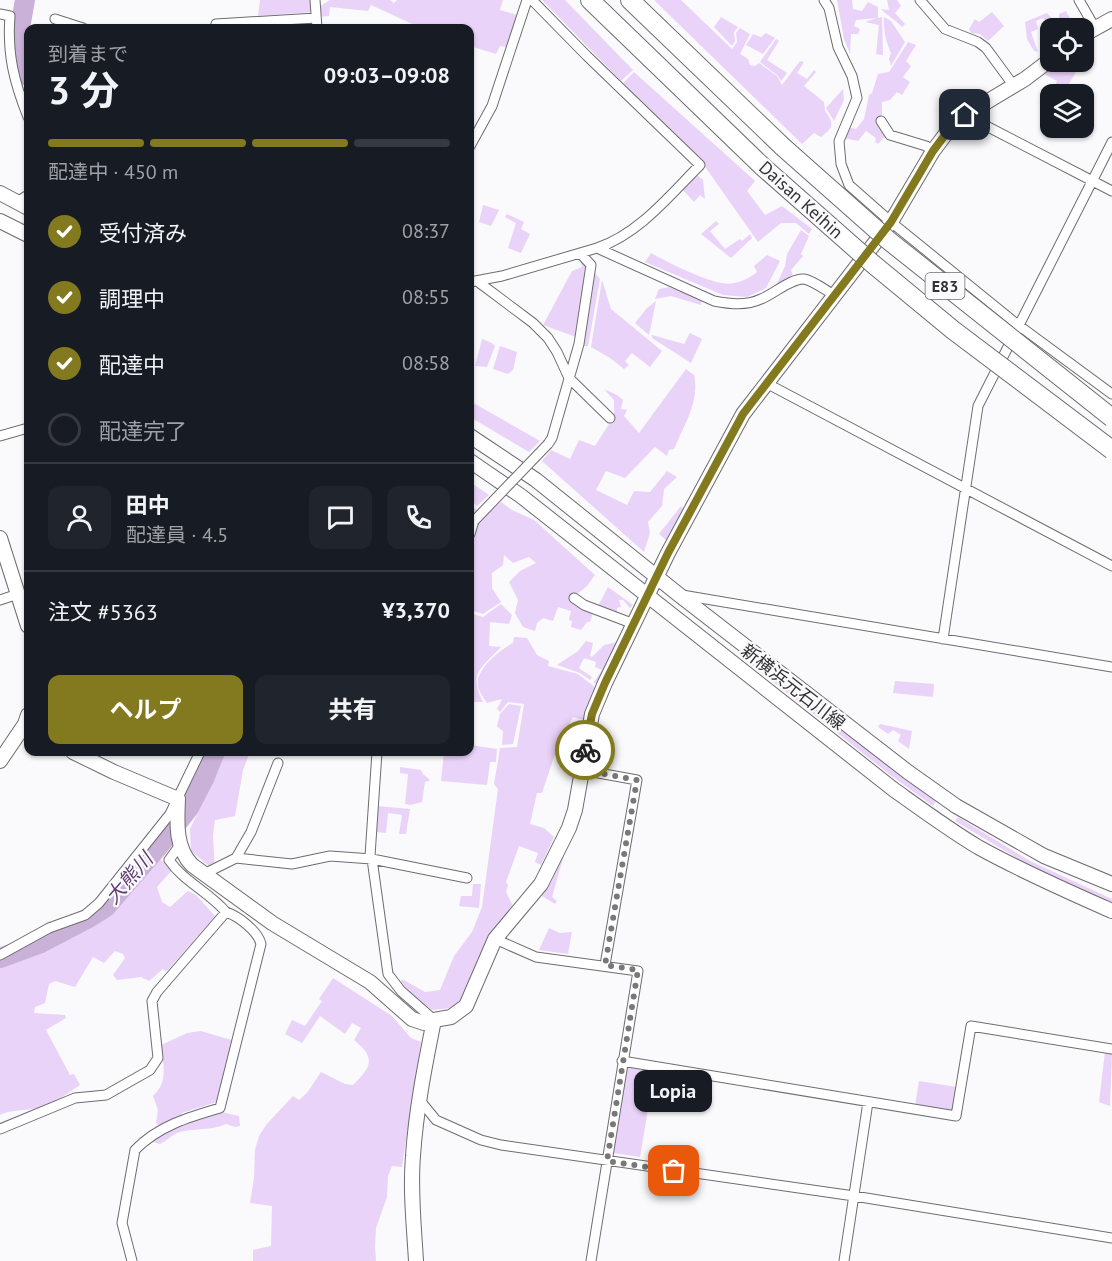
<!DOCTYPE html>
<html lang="ja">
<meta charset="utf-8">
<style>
:root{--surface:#171b24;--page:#20242c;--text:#f1f3f6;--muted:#9ea1a6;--line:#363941;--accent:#837a1f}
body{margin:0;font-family:"PT Sans","Noto Sans JP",sans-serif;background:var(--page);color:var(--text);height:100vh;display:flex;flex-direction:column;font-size:22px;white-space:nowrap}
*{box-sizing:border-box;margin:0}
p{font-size:20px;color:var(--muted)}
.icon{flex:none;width:33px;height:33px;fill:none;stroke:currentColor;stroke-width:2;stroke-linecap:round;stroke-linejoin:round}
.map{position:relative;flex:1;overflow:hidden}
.drawer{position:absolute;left:24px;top:24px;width:450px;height:732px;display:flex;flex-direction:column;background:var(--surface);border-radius:12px;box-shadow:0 2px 4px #0004}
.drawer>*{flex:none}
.tools{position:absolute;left:1040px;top:18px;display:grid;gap:12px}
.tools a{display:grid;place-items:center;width:54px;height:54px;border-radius:12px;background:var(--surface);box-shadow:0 2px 4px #0004;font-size:30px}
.pin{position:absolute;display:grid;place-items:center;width:51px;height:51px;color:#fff;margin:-26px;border-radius:12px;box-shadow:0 3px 9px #0006}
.courier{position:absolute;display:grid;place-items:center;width:60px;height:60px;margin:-30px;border:4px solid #837a1f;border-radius:50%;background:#fff;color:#222;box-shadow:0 2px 8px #0007}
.bubble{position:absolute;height:42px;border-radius:12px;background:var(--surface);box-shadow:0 2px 4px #0004;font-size:20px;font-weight:700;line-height:42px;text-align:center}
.summary em{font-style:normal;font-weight:700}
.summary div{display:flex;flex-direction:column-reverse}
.summary{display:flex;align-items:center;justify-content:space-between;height:102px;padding:0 24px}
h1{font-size:39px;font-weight:700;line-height:45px}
.bar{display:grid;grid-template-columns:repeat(4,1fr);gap:9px 6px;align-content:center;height:72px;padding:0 24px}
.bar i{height:8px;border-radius:4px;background:var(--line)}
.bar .active{background:var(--accent)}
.bar p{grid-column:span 4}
.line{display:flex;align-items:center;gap:15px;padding:0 24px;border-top:2px solid var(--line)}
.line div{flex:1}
.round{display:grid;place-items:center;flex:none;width:63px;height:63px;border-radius:12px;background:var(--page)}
ol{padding:0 24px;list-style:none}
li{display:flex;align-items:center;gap:18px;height:66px}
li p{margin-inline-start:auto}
li .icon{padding:6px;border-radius:50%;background:var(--accent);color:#fff;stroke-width:4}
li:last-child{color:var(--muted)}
li i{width:33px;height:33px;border:3px solid var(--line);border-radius:50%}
.cta{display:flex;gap:12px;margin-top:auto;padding:12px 24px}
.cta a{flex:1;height:69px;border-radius:12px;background:var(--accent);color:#fff;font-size:24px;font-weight:700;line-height:69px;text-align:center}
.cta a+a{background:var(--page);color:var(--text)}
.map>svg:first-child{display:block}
.green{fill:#ead3f8}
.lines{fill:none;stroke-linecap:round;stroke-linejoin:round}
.river{stroke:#cab1d8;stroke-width:20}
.street-casing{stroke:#6e6c6f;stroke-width:11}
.secondary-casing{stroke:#6e6c6f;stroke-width:16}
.highway-casing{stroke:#6e6c6f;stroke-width:20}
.street{stroke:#fff;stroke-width:9}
.secondary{stroke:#fff;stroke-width:14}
.highway{stroke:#fff;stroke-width:18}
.street-bridge-casing{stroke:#6e6c6f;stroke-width:11;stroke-linecap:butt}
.highway-bridge-casing{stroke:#6e6c6f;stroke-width:20;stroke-linecap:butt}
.street-bridge{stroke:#fff;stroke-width:9}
.highway-bridge{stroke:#fff;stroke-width:18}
.done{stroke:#797879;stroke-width:6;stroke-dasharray:0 10.8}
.route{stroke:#837a1f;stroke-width:8}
.labels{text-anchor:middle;stroke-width:4.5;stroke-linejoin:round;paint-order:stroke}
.shield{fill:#faf9fb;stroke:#6f6e6f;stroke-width:1.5}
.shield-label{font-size:16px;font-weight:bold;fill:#333233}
.street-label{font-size:18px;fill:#333233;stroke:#faf9fb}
.water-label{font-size:20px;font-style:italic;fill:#613f73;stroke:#faf9fb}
</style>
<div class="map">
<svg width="1112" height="1261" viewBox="0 0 1112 1261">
<rect width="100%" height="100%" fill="#faf9fb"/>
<path class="green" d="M260,0H310L312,12L258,16Z
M330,0H390L394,3L397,0H503L500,10L518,15L507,47L500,46L496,54L470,46V28H421L371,5L368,11L330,7L329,16L320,17L319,7Z
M542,0H565L633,70L621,81Z
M654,0H681L732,49L737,42L736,33L740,28L750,34L740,54L748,59L750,65L755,66L759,63L777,76L782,85L800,61L804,62L797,73L807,79L814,70L816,72L804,86L824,102L825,111C835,123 833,128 821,137L814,133L802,144Z
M837,0H852L853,9L862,11L868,2L878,7V18L882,17L883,55L876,54L879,25L865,22L877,18L856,20L854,26L860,29L858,34H851L850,54L844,39Z
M887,0H897L901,6L895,13L905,24L902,27C896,20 885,14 881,9L889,10Z
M1066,11L1075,28H1069L1065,24L1052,26L1043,18L1036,21L1038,29L1031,32L1038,52L1034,51L1027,39L1025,22L1047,13L1054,21L1059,20V14Z
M992,12L1004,26L988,41L980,34L971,33L969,29L975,19L979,22Z
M721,17L738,27L734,32L735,41L732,46L714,27Z
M884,17L891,21L905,42L891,66L889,59L891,53C886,42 883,29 884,17Z
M766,33L775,38L763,54L746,45L753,34L761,37Z
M776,39L779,41L767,60L787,73L781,81L777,75L760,62Z
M908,42L916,45L906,61L911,66L903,77L910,82L902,95L897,92L890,100L882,102V117L876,122L885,136L878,144L875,142L876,138L866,131L858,141L843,138L847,127L856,129L864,119L869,95L872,93L878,74L889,72Z
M1073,62L1079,67L1064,92L1054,87L1057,81L1044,74L1054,67L1058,72Z
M634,72L755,181L747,191L765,215L782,206L812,229L809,234L796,223H781L758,242L701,161L623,83Z
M843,89L844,100L834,121L826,108Z
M697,175L703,180L705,199L700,195L694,202L682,189Z
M483,205L499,210L491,226L479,222Z
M507,214L524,222L521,229L530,234L521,253L508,248L516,223L505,217Z
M716,221L719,224L710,231L725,249L740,239L742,241L750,234L752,238L731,258L701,234Z
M801,230L809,236L801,254L803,256L791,270L793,276L777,284L785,266L787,254Z
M651,253C669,263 701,279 721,283C733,286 748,280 757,272L754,266L767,255L780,261L766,288L747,297L723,295L645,262Z
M582,259L587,266L576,337L543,325L572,271L582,267L580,261Z
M592,269L600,279L588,346H581Z
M602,280L611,309L662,351L650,367L632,353L625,361L629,365L624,369L610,358L591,347Z
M669,287L702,299L701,305L671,296L655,299L659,289Z
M656,301L649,335L635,323L647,308Z
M690,333L702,339L691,363L652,338V335L684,344Z
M482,339L492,343L495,346L487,367L475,366Z
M500,346L517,352L513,370L508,374L493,369Z
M686,369L694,375C700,401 684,425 674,449L669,450L667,456L655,447L625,478L606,471L596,490L627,505L634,491L650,492L667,471L677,477L664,489L662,506L648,522L650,533L644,552L542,461L551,450L570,459L579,440L595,446L614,416V400L604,389L617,395L623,400L621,409L627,410L624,416L639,433Z
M470,401L540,441L529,452L470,417Z
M470,482L489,495L477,506L470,500Z
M501,502L512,510L534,520L595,575L587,586L571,599L582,609L593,613L590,622H587L581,630L571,627L572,621L569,620L571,611L558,607L553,621L543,618L537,623L535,631L523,627L515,613L518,600L509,582L520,571L536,563L529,557L513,563L504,555L503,565L492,573V588L501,602L483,614L470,610V509L471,506L485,515Z
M681,506L684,509L679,521L666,540L659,534Z
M608,587L633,605L630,608L623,600H619L621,607L617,608V614L598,606Z
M501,604L512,615L509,624L490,622L489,646L501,647C481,669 468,672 483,702H470V613L483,617Z
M514,637L527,638L537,655L549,661L548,666L578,674L596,688L584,720L573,717L557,748L542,793H537L530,824L544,828L554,837L541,865L535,862L538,853L519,846L506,882L508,885L506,892L514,908L490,934L463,998L451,1008L432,1010L414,996L401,982L402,979L425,992L440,990L454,956L472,932L482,907L498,789L494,784L500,748L517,747L524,704L508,702L500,712L497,709L502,699L487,703C484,698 478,691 478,686C475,669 500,650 513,643Z
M586,641L593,643L590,656L592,657L604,645L619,642L599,684L593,683L602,670L595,667L596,662L584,658L579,668L592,677L590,680L580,673L557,665L578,651Z
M755,662L936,801L933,806L889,774L752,665Z
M895,681L934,684L933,697L893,693Z
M509,704L521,706L513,744L502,745L503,731L500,729L497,726L500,714Z
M880,724L912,731L909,749L898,741L901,735L893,730L888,734L878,727Z
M470,745L497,749L496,762H490L487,785L441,781L444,752H470Z
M222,752H250L243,770L235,816L215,820L213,836L215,871L191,851L190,829L218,770Z
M400,767L421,770L423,774L429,779V781L425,782L422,802L411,805L405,804L408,774L400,773Z
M377,806L410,809L406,834H399L402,815L388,813L386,833L375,832Z
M958,817L1030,861L1112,899V903L1029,865L955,821Z
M565,851L552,897L557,901L555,904L542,896L552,881Z
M154,855L173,869L157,887L162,902L170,907L188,891L196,895L215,916L167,971L163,969L149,981L141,977L117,980L113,975L125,958L123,954L115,951L104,963L93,957L75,987L55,981L49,984L45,1003L35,1007L34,1013L65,1015L66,1018L46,1030L70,1075L74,1074L80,1085C67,1093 54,1105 38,1108C25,1111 12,1109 0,1115V956L41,940L86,917L105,905L121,884L138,872Z
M473,884H481L479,908L459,906L461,896H472Z
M549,928L560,933L572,932L568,954L539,950Z
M333,978L392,1016L411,1038L421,1042L402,1167L392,1166L388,1176L387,1197L376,1228L375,1247L376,1261H253V1250L271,1246L272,1206L250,1203L254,1178L255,1150L259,1136L266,1125L293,1096L299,1100L307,1093L321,1072L345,1084L353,1085C372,1066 376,1058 354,1040L361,1028L352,1023L345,1034L320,1016L302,1043L285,1034L292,1020L305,1026L322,1001L319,999Z
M201,1031L235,1041L217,1102L182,1113L181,1116L160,1126L156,1123L158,1110L153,1096C169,1082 163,1064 161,1045L187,1033Z
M1105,1052L1112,1053L1110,1106L1099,1102Z
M628,1067L654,1073L640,1157L613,1153L611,1148L624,1071Z
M919,1081L957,1087L953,1112L915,1106Z
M218,1103L221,1112L239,1116L240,1126L235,1127L226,1124C208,1132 193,1127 177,1133C171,1136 166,1141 160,1144L149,1141L184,1114Z"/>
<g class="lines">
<path class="river" d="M25,0L20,28V48L28,76
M0,958L41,943L87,919L106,907L159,846L189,808L204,779L215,752"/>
<defs>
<path id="street" d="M315,0L317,28
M532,0L587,56L700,165C670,195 639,234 597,248
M824,0L829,8L838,47L852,76L857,98L839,141L841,164L849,185L891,222L1018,325L1112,394
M920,0L945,29L978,42L986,48L1014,86
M1079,0L1095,28
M0,14L10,16C7,54 14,82 28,117
M55,19L83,28
M215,28L216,24L316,18
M965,115L1112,191
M881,121L890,135L926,146L933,151
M470,146L492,106L527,0
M17,202L28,195
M477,281L533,323L548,338L557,352L569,378L610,418
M470,282L502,276L597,248L714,301C730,304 746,306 761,299C774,294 791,278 804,279C814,281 825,290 834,295
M766,383L1112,566
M0,436L28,428
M548,444L552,438L579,344L591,265L580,253
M470,534L474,521
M682,595L1112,667
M574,598L584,605L634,624
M0,600L18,594
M943,639L978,406L1112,142
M377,752L370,856L372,859L388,974L401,991L434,1020
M582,770L637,780L605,965
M236,858L251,832L278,763
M204,874L236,858L292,864L330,856L372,859L467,878
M495,939L536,957L638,971L591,1261
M0,955L49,928L85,915L99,903L170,814L200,752
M622,1061L956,1116L971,1026L1112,1049
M418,1098L436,1120L481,1140L501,1145L854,1196L1112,1238
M0,1129L75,1098L106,1095L150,1070L158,1058L152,1001L157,992L226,912C209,892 183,881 169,860L180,845
M132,1261L122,1223L135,1150C158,1126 189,1117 220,1108L261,944C258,931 238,916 226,912
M844,1261L868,1102"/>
<path id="secondary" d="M1083,35L1112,19
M0,193L28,208
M0,221L28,235
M470,436L536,480L678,594L908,772L956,806L1044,856L1112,884
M470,461L521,496L893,789C921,809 948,829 978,847C1021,871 1067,891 1112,911
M0,538L28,626
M73,752L114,772L178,799C177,822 175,848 192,865L272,923L370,982L412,1019L424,1023L434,1020
M0,761L25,724L28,715
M416,1261C414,1226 410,1190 413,1156C416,1110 425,1065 434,1020L451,1017L466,1006L495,939L541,884L569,828L575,810L592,714L605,683L668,553L743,414L891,222L933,151L945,135L965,115L1025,79L1050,60"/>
<path id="highway" d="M590,0L763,167
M630,0L783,147"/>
</defs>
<use href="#street" class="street-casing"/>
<use href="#secondary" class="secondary-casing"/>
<use href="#highway" class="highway-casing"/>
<use href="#street" class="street"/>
<use href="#secondary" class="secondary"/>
<use href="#highway" class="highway"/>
<defs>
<path id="street-bridge" d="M474,521L548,444"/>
<path id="highway-bridge" d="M783,147L888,240L1112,418
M763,167L873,264L953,330L1112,450"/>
</defs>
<use href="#street-bridge" class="street-bridge-casing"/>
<use href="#highway-bridge" class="highway-bridge-casing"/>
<use href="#street-bridge" class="street-bridge"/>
<use href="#highway-bridge" class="highway-bridge"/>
</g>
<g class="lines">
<path class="done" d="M585,750L582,770L637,780L605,965L638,970L607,1161L674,1171"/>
<path class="route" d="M585,750L592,714L605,683L668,553L743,414L891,222L933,151L945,135L965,115"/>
</g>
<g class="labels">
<rect class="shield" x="925.5" y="273" width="39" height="26" rx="4.5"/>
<g class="shield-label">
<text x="945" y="292">E83</text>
</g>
<g class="street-label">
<text transform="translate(801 200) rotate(42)" y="6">Daisan Keihin</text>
<text transform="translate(793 687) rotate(38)" y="6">新横浜元石川線</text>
</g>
<g class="water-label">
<text transform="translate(129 878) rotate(-49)" y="7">大熊川</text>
</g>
</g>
</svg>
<div class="tools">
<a><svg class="icon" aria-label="locate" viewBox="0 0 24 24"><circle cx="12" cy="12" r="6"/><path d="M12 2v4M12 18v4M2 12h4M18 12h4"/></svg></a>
<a><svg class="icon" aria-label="layers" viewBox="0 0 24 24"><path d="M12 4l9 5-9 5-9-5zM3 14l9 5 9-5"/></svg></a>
</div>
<div class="pin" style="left:674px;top:1171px;background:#ea580c"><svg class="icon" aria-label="bag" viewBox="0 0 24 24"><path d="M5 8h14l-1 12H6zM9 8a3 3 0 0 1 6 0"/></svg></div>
<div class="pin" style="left:965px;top:115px;background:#1f2937"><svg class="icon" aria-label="home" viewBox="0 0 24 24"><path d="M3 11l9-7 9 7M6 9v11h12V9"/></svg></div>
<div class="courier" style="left:585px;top:750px"><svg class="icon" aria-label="bike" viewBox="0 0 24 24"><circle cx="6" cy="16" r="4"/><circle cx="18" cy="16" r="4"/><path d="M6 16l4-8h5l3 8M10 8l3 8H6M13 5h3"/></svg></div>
<div class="bubble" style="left:634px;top:1070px;width:78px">Lopia</div>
<section class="drawer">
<div class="summary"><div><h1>3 分</h1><p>到着まで</p></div><em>09:03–09:08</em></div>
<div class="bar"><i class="active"></i><i class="active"></i><i class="active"></i><i></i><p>配達中 · 450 m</p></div>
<ol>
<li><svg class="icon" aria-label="check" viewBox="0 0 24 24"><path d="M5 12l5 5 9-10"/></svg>受付済み<p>08:37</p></li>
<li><svg class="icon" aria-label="check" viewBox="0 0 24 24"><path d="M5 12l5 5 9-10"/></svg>調理中<p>08:55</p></li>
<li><svg class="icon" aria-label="check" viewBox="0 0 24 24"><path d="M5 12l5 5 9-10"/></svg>配達中<p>08:58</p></li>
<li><i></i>配達完了</li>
</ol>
<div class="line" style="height:108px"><a class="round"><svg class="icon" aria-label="person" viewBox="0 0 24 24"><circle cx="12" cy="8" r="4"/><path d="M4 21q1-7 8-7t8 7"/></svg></a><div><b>田中</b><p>配達員 · 4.5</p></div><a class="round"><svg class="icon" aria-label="chat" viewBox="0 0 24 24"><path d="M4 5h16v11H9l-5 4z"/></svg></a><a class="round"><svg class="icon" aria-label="phone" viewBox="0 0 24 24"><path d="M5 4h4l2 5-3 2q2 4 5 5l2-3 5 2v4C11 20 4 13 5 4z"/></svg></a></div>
<div class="line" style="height:78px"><div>注文 #5363</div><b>¥3,370</b></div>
<div class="cta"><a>ヘルプ</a><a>共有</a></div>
</section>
</div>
